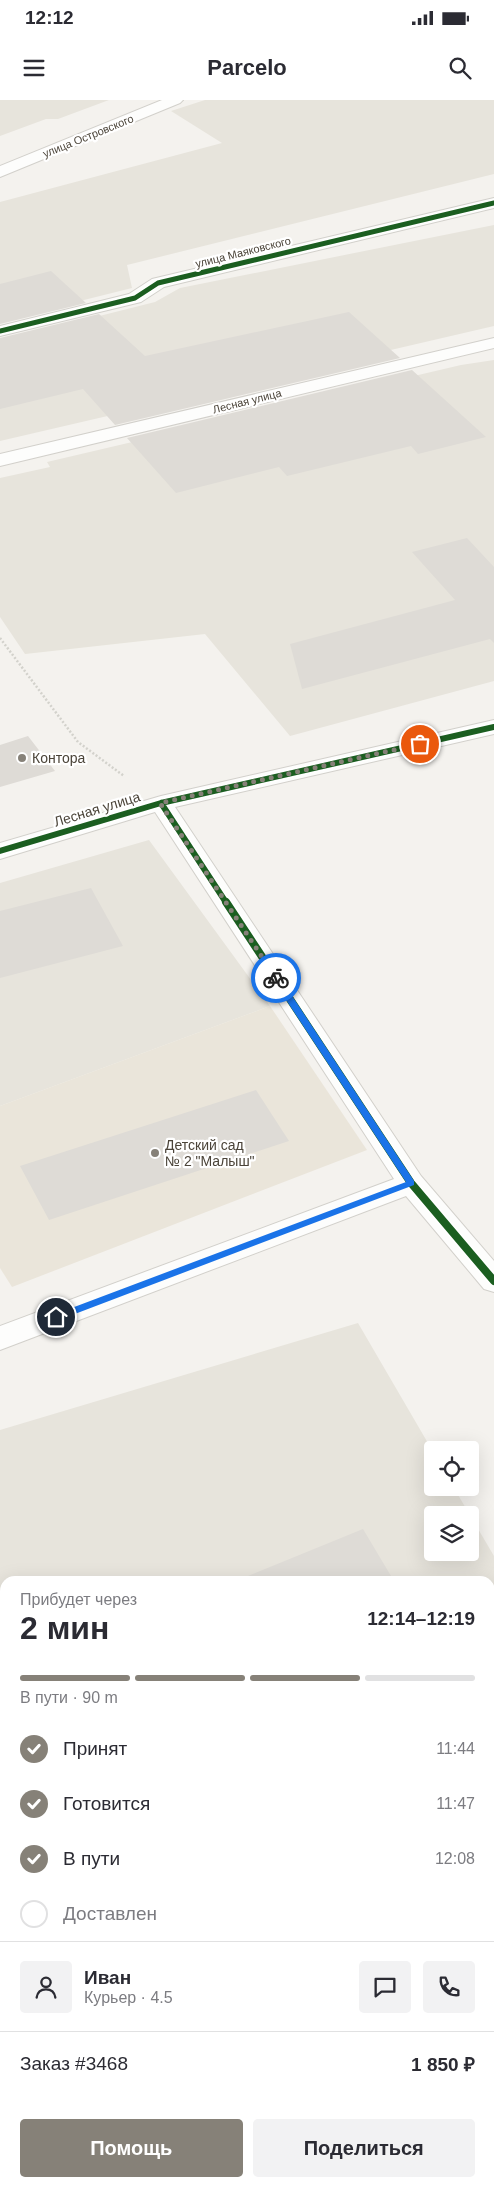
<!DOCTYPE html>
<html lang="ru">
<meta charset="utf-8">
<style>
:root{--surface:#fff;--page:#f2f2f3;--text:#2b2b33;--muted:#7c7c81;--line:#e1e1e2;--accent:#868178}
body{margin:0;font-family:Arial,sans-serif;background:var(--page);color:var(--text);height:100vh;display:flex;flex-direction:column;font-size:19px;white-space:nowrap}
*{box-sizing:border-box;margin:0}
p{font-size:16px;color:var(--muted)}
.icon{flex:none;width:28px;height:28px;fill:none;stroke:currentColor;stroke-width:2;stroke-linecap:round;stroke-linejoin:round}
.map{position:relative;flex:1;overflow:hidden}
.drawer{position:absolute;left:0px;top:1476px;width:495px;height:611px;display:flex;flex-direction:column;background:var(--surface);border-radius:15px 15px 0 0;box-shadow:0 5px 20px #0002}
.drawer>*{flex:none}
.tools{position:absolute;left:424px;top:1341px;display:grid;gap:10px}
.tools a{display:grid;place-items:center;width:55px;height:55px;border-radius:5px;background:var(--surface);box-shadow:0 5px 20px #0002;font-size:25px}
.pin{position:absolute;display:grid;place-items:center;width:42px;height:42px;color:#fff;margin:-21px;border:2px solid #fff;border-radius:50%;box-shadow:0 1px 5px #0007}
.courier{position:absolute;display:grid;place-items:center;width:50px;height:50px;margin:-25px;border:4px solid #1a73e8;border-radius:50%;background:#fff;color:#222;box-shadow:0 1px 6px #0007}
.summary em{font-style:normal;font-weight:800}
.summary div{display:flex;flex-direction:column-reverse}
.summary{display:flex;align-items:center;justify-content:space-between;height:85px;padding:0 20px}
h1{font-size:32px;font-weight:800;line-height:38px}
.bar{display:grid;grid-template-columns:repeat(4,1fr);gap:8px 5px;align-content:center;height:60px;padding:0 20px}
.bar i{height:6px;border-radius:4px;background:var(--line)}
.bar .selected{background:var(--accent)}
.bar p{grid-column:span 4}
.line{display:flex;align-items:center;gap:12px;padding:0 20px;border-top:1px solid var(--line)}
.line div{flex:1}
.round{display:grid;place-items:center;flex:none;width:52px;height:52px;border-radius:5px;background:var(--page)}
ol{padding:0 20px;list-style:none}
li{display:flex;align-items:center;gap:15px;height:55px}
li p{margin-inline-start:auto}
li .icon{padding:5px;border-radius:50%;background:var(--accent);color:#fff;stroke-width:4}
li:last-child{color:var(--muted)}
li i{width:28px;height:28px;border:2px solid var(--line);border-radius:50%}
.primary-button{display:flex;gap:10px;margin-top:auto;padding:10px 20px}
.primary-button a{flex:1;height:58px;border-radius:5px;background:var(--accent);color:#fff;font-size:20px;font-weight:800;line-height:58px;text-align:center}
.primary-button a+a{background:var(--page);color:var(--text)}
.status{display:flex;justify-content:space-between;align-items:center;height:35px;padding:0 25px;background:var(--surface);direction:ltr}
.status svg{height:14px;fill:currentColor}
header{display:flex;justify-content:space-between;align-items:center;height:65px;padding:0 20px;background:var(--surface);font-size:22px;font-weight:800}
.map>svg:first-child{display:block}
.residential{fill:#e7e4dc;fill-rule:evenodd}
.education{fill:#eae5da}
.building{fill:#dedbd6}
.lines{fill:none;stroke-linecap:round;stroke-linejoin:round}
.minor-casing{stroke:#d2d0cb;stroke-width:2}
.path{stroke:#d3d2cc;stroke-width:2.5;stroke-dasharray:2 2;stroke-linecap:butt}
.minor{fill:#fdfdfc;fill-rule:evenodd}
.cycleway-far2-casing{stroke:#fff;stroke-width:7}
.cycleway-far1-casing{stroke:#fff;stroke-width:9}
.cycleway-casing{stroke:#fff;stroke-width:11}
.cycleway-far2{stroke:#1b5e20;stroke-width:5}
.cycleway-far1{stroke:#1b5e20;stroke-width:6}
.cycleway{stroke:#1b5e20;stroke-width:8}
.route{fill:#1a73e8}
.done{stroke:#868178;stroke-width:5;stroke-dasharray:0 9}
.poi-dot{fill:#868178;stroke:#fff;stroke-width:2}
.labels{text-anchor:middle;stroke-width:4.5;stroke-linejoin:round;paint-order:stroke}
.far-street-label{font-size:11px;fill:#4b4439;stroke:#fff}
.poi-label{font-size:14px;fill:#4b4439;stroke:#fff;text-anchor:start}
.street-label{font-size:14px;fill:#4b4439;stroke:#fff}
</style>
<div class="status"><b>12:12</b><svg viewBox="0 0 49 12"><path d="M0 12V9h3v3zM5 12V6h3v6zM10 12V3h3v9zM15 12V0h3v12zM26 1h20v11H26zM47 4h2v5h-2z"/></svg></div>
<header><svg class="icon" aria-label="menu" viewBox="0 0 24 24"><path d="M4 6h16M4 12h16M4 18h16"/></svg>Parcelo<svg class="icon" aria-label="search" viewBox="0 0 24 24"><circle cx="10" cy="10" r="6"/><path d="M15 15l6 6"/></svg></header>
<div class="map">
<svg width="494" height="2087" viewBox="0 0 494 2087">
<rect width="100%" height="100%" fill="#f4f2ee"/>
<path class="residential" d="M0,0H109L58,19H46L0,36Z
M205,0H494V74L127,165L132,188L0,221V102L222,43L171,11Z
M494,125V226L0,341V241L155,202L180,188Z
M494,260V581L290,636L205,534L25,554L0,517V378L50,367L47,362L461,265Z
M149,740L270,906L0,1006V783Z
M358,1223L432,1350V1388H454L494,1456V1519L490,1520V1481H5V1719L0,1721V1330ZM432,1415H470V1452H432Z
M494,1633V2087H0V1850L5,1848V2082H490V1635Z"/>
<path class="education" d="M270,906L367,1050L12,1187L0,1168V1006Z"/>
<path class="building" d="M51,171L86,203L0,224V184Z
M349,212L400,258L115,325L83,289L0,309V238L99,214L145,256Z
M412,270L486,337L418,354L411,346L287,376L279,367L176,393L127,338Z
M467,438L494,467V543L490,539L302,589L290,544L455,500L412,452Z
M28,636L55,671L0,687V645Z
M91,788L123,846L0,878V811Z
M256,990L289,1041L49,1120L20,1066Z
M363,1429L394,1481H238V1480Z"/>
<g class="lines">
<defs>
<path id="minor" d="M162,0H183L180,3L0,77V66Z
M494,98V108L164,187L141,202L0,236V226L129,194L152,179Z
M494,238V248L0,366V354Z
M494,620V634L175,707L421,1076L494,1161V1192L484,1189L406,1096L0,1250V1226L394,1079L155,712L0,759V743L161,696Z
M494,1584V1614L490,1615V1585Z
M5,1795V1829L0,1831V1797Z"/>
</defs>
<use href="#minor" class="minor-casing"/>
<path class="path" d="M0,538L78,642L124,676"/>
<use href="#minor" class="minor"/>
<defs>
<path id="cycleway-far2" d="M0,231L135,198L158,183L494,103"/>
<path id="cycleway-far1" d="M161,703L227,804
M0,751L161,703L494,627"/>
<path id="cycleway" d="M226,802L411,1083L494,1181"/>
</defs>
<use href="#cycleway-far2" class="cycleway-far2-casing"/>
<use href="#cycleway-far1" class="cycleway-far1-casing"/>
<use href="#cycleway" class="cycleway-casing"/>
<use href="#cycleway-far2" class="cycleway-far2"/>
<use href="#cycleway-far1" class="cycleway-far1"/>
<use href="#cycleway" class="cycleway"/>
</g>
<path class="route" d="M273,876H279L414,1081V1085L59,1220H53V1215L406,1082L273,880Z"/>
<g class="lines">
<path class="done" d="M276,878L160,703L420,644"/>
</g>
<g class="poi-dot">
<circle cx="22" cy="658" r="5"/>
<circle cx="155" cy="1053" r="5"/>
</g>
<g class="labels">
<g class="far-street-label">
<text transform="translate(88 36) rotate(-22)" y="4">улица Островского</text>
<text transform="translate(243 152) rotate(-14)" y="4">улица Маяковского</text>
<text transform="translate(247 301) rotate(-14)" y="4">Лесная улица</text>
</g>
<g class="poi-label">
<text x="32" y="663">Контора</text>
<text x="165" y="1050">Детский сад<tspan x="165" dy="16">№ 2 "Малыш"</tspan></text>
</g>
<g class="street-label">
<text transform="translate(97 709) rotate(-17)" y="5">Лесная улица</text>
</g>
</g>
</svg>
<div class="tools">
<a><svg class="icon" aria-label="locate" viewBox="0 0 24 24"><circle cx="12" cy="12" r="6"/><path d="M12 2v4M12 18v4M2 12h4M18 12h4"/></svg></a>
<a><svg class="icon" aria-label="layers" viewBox="0 0 24 24"><path d="M12 4l9 5-9 5-9-5zM3 14l9 5 9-5"/></svg></a>
</div>
<div class="pin" style="left:420px;top:644px;background:#ea580c"><svg class="icon" aria-label="bag" viewBox="0 0 24 24"><path d="M5 8h14l-1 12H6zM9 8a3 3 0 0 1 6 0"/></svg></div>
<div class="pin" style="left:56px;top:1217px;background:#1f2937"><svg class="icon" aria-label="home" viewBox="0 0 24 24"><path d="M3 11l9-7 9 7M6 9v11h12V9"/></svg></div>
<div class="courier" style="left:276px;top:878px"><svg class="icon" aria-label="bike" viewBox="0 0 24 24"><circle cx="6" cy="16" r="4"/><circle cx="18" cy="16" r="4"/><path d="M6 16l4-8h5l3 8M10 8l3 8H6M13 5h3"/></svg></div>
<section class="drawer">
<div class="summary"><div><h1>2 мин</h1><p>Прибудет через</p></div><em>12:14–12:19</em></div>
<div class="bar"><i class="selected"></i><i class="selected"></i><i class="selected"></i><i></i><p>В пути · 90 m</p></div>
<ol>
<li><svg class="icon" aria-label="check" viewBox="0 0 24 24"><path d="M5 12l5 5 9-10"/></svg>Принят<p>11:44</p></li>
<li><svg class="icon" aria-label="check" viewBox="0 0 24 24"><path d="M5 12l5 5 9-10"/></svg>Готовится<p>11:47</p></li>
<li><svg class="icon" aria-label="check" viewBox="0 0 24 24"><path d="M5 12l5 5 9-10"/></svg>В пути<p>12:08</p></li>
<li><i></i>Доставлен</li>
</ol>
<div class="line" style="height:90px"><a class="round"><svg class="icon" aria-label="person" viewBox="0 0 24 24"><circle cx="12" cy="8" r="4"/><path d="M4 21q1-7 8-7t8 7"/></svg></a><div><b>Иван</b><p>Курьер · 4.5</p></div><a class="round"><svg class="icon" aria-label="chat" viewBox="0 0 24 24"><path d="M4 5h16v11H9l-5 4z"/></svg></a><a class="round"><svg class="icon" aria-label="phone" viewBox="0 0 24 24"><path d="M5 4h4l2 5-3 2q2 4 5 5l2-3 5 2v4C11 20 4 13 5 4z"/></svg></a></div>
<div class="line" style="height:65px"><div>Заказ #3468</div><b>1 850 ₽</b></div>
<div class="primary-button"><a>Помощь</a><a>Поделиться</a></div>
</section>
</div>
